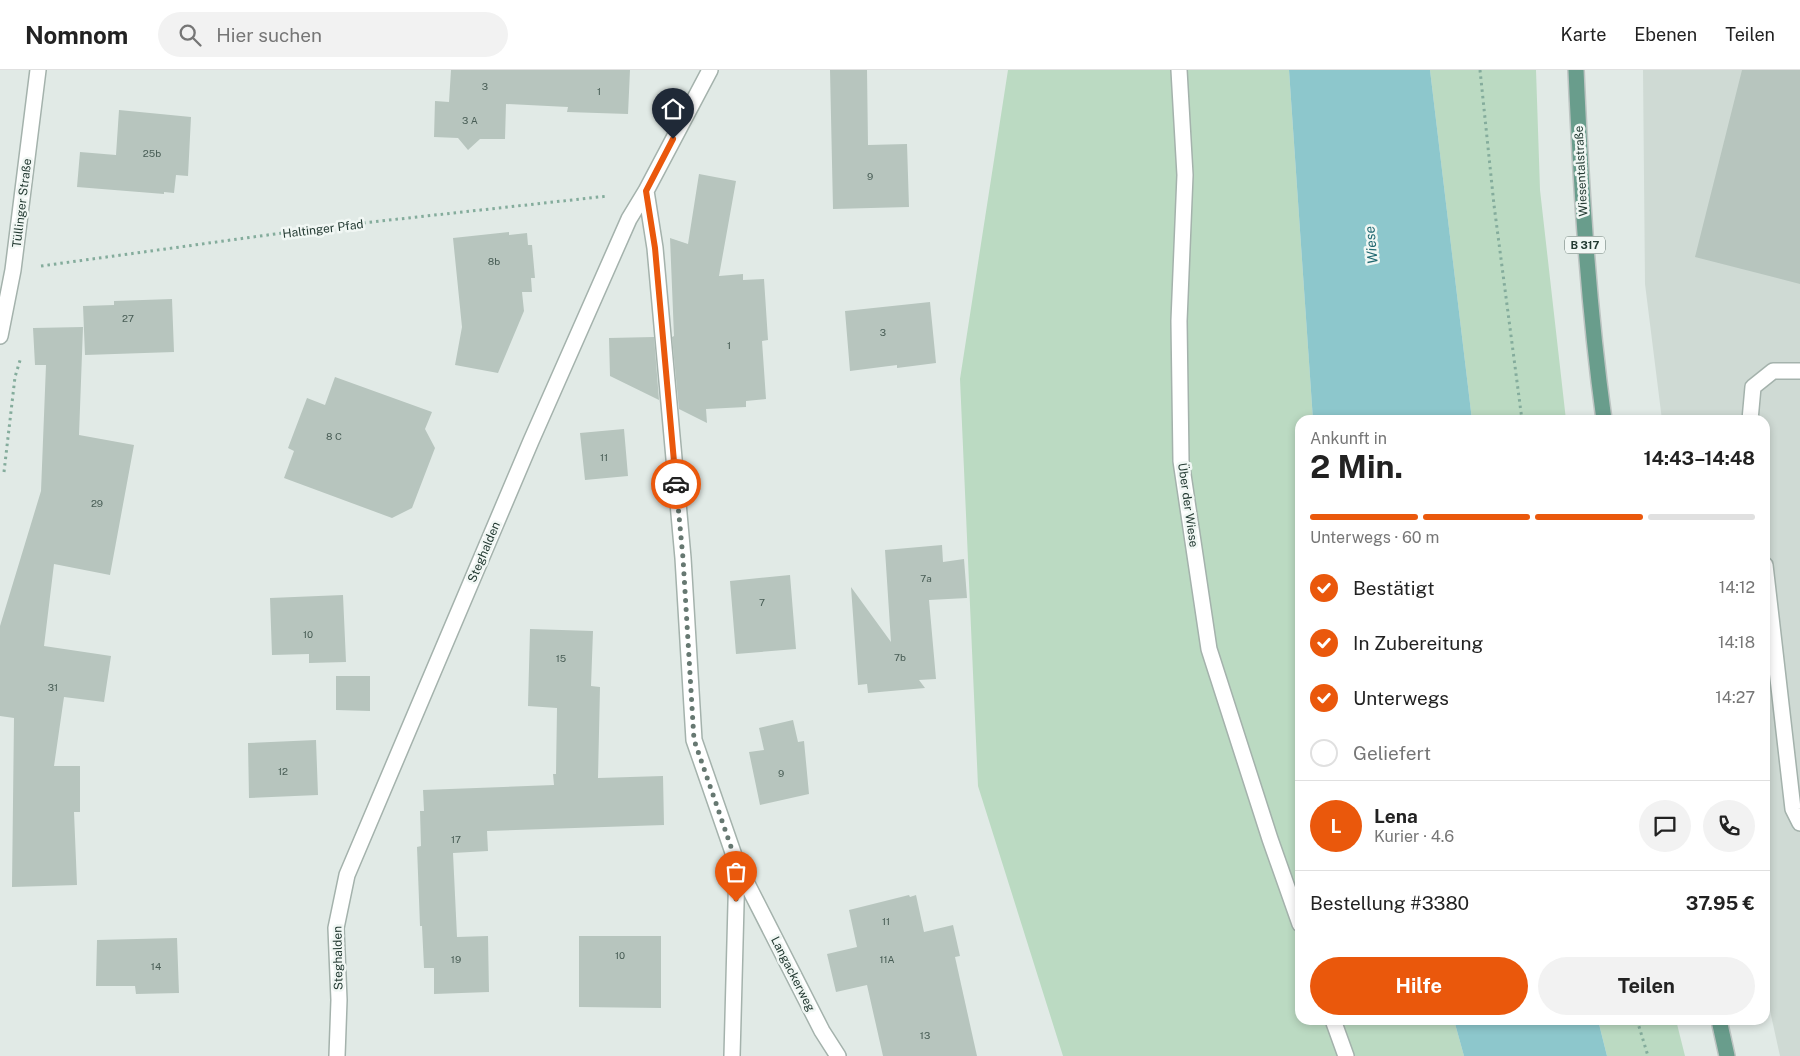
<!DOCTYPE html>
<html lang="de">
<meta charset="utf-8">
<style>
:root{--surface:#fff;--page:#f2f2f2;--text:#222;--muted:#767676;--line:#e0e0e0;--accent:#ea580c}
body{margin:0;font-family:"Public Sans",sans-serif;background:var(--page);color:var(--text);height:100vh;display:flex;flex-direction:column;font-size:19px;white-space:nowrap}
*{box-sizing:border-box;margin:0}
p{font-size:16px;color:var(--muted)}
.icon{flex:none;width:28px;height:28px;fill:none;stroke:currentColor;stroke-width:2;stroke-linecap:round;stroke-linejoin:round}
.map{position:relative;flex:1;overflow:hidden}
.details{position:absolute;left:1295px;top:345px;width:475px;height:610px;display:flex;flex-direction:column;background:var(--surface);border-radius:15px;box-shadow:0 2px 8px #0003}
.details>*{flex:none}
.pin{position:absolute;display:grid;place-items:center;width:42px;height:42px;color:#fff;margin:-51px -21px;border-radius:50% 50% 50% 0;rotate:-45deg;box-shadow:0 0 5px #0007}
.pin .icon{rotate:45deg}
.courier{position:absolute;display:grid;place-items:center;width:50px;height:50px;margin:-25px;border:4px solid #ea580c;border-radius:50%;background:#fff;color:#222;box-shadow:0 1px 6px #0007}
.overview em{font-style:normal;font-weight:700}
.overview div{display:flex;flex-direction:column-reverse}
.overview{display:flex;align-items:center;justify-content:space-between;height:85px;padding:0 15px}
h1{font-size:32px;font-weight:700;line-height:38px}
.bar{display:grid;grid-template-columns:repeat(4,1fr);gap:8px 5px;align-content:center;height:60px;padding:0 15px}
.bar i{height:6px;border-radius:4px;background:var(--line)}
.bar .selected{background:var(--accent)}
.bar p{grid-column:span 4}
.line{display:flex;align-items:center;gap:12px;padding:0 15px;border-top:1px solid var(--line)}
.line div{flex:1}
.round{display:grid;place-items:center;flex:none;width:52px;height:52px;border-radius:26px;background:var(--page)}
ol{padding:0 15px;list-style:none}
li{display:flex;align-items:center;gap:15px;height:55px}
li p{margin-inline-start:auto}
li .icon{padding:5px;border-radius:50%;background:var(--accent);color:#fff;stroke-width:4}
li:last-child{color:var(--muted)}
li i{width:28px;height:28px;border:2px solid var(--line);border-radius:50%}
.primary-button{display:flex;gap:10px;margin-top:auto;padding:10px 15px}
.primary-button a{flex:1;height:58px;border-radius:30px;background:var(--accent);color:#fff;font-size:20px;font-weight:700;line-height:58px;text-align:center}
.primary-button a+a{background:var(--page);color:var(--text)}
header{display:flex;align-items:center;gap:30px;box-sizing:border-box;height:70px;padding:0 25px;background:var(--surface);border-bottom:1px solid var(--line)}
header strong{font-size:24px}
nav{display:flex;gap:28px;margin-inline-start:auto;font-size:18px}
.search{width:350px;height:45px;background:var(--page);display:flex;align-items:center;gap:12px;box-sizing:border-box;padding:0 18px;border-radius:28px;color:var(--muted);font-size:19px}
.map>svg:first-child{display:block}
.built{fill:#cfdad4}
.green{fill:#bbdac2}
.water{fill:#8dc7cc}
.building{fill:#b7c5be}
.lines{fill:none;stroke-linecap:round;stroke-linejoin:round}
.minor-casing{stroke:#a4b2ac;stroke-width:18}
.major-casing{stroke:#bdc4c2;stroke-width:18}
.path{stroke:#84ac9c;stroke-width:3;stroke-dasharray:2.5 4;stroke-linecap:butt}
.minor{stroke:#fff;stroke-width:15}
.major{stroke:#699d8c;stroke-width:15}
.done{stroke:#667871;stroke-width:5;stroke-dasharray:0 9}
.route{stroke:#ea580c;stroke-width:6}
.labels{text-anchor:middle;stroke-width:5;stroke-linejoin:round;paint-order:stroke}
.number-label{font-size:10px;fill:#485d55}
.shield{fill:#f1f7f4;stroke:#61736c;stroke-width:1}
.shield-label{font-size:11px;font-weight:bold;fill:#233a32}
.street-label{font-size:12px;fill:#233a32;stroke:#f1f7f4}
.water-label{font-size:14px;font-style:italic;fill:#216971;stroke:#f1f7f4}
</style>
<header>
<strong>Nomnom</strong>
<div class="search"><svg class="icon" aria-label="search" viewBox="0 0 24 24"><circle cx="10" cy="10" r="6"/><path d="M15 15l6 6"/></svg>Hier suchen</div>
<nav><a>Karte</a><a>Ebenen</a><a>Teilen</a></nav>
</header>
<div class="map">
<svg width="1800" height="986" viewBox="0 0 1800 986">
<rect width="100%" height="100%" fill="#e1eae6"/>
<path class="built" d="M1643,0H1800V986H1780L1765,918V350H1662L1645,214Z"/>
<path class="green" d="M1008,0H1289L1313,350H1300V950H1454L1464,986H1063L978,716L960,309Z
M1430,0H1536L1540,120L1566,350H1472Z
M1598,950H1676L1685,986H1607Z"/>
<path class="water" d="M1289,0H1430L1472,350H1313Z
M1454,950H1598L1607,986H1464Z"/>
<path class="building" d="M451,0H630L628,44L567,42L568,37L506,34L505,69H480L468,80L458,68L434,67L435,31L449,32Z
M830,0H867L868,75L907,74L909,137L833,139Z
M1742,0H1800V214L1695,187Z
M119,40L191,47L188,106L176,105L174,123L164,122V124L77,117L80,82L116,85Z
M699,104L736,111L719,206L743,204V210L764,209L768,270L762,271L766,329L746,331V337L706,339L707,353L679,339L672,267L674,266L670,168L688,174Z
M509,162V165L527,163L528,175H532L535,208H531L532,222H522L524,241L498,303L455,295L462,257L453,168Z
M172,229L174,282L85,285L83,236L114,235V231Z
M930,232L936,293L897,298V295L850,301L845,241Z
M83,257L79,365L134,375L110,505L54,494L44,576L111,586L104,632L64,627L54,696H80V742H74L77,815L12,817L14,648L0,646V556L41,421L46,295H35L33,258Z
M654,267L659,330L610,306L609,268Z
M335,307L432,342L425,359L435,378L412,438L392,448L284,408L294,381L288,378L307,328L325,335Z
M624,359L628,406L585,410L580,363Z
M942,475L943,492L964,489L967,528L929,530L936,609L919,610L925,618L868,623L867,614L858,615L851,517L891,572L885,480Z
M790,505L796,579L736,584L730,511Z
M343,525L346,592L309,593V584L272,585L270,528Z
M530,559L593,561L591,616L600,617L598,708L663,706L664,755L487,761L488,781L453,783L457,867L488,866L489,922L434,924V898H424L422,856H420L417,777L421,776L420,741H424L423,720L554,715L553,704H556L557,638L528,636Z
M336,606H370V641L336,640Z
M793,650L798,672L804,671L809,724L760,735L749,682L764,680L759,658Z
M316,670L318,725L249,728L248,673Z
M909,825L910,827L916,825L924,862L953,855L960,886L955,887L977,986H883L867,915L836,922L827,884L857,877L849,840Z
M579,866H661V938L579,937Z
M177,868L179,923L136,924L135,916H96L97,870Z"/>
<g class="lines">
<defs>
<path id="minor" d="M1179,0L1185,105L1179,251L1181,391L1209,579L1270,769L1300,854
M646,121L655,178L683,488L694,670L737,794L822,961L838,986
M0,266L13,200L38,0
M1750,350L1753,317L1773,301H1800
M1765,495L1793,739L1800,753
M1333,950L1346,986
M337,986L339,930L336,858L347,805L531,371L629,149L646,121L710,0
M732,986L737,796"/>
<path id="major" d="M1576,0C1581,117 1588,234 1604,350
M1719,950L1727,986"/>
</defs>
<use href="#minor" class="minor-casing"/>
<use href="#major" class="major-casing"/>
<path class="path" d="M1480,0L1494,135L1522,350
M41,196L326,157L608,126
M4,402L15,307L21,287
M1637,950L1648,986"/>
<use href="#minor" class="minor"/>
<use href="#major" class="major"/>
</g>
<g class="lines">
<path class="done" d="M676,414L683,488L694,670L737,794L736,832"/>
<path class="route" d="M673,69L646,121L655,178L676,414"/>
</g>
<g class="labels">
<g class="number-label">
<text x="485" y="20">3</text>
<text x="599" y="25">1</text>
<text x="470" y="54">3 A</text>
<text x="152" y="87">25b</text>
<text x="870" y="110">9</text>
<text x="494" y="195">8b</text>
<text x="128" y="252">27</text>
<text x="883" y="266">3</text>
<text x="729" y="279">1</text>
<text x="334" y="370">8 C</text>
<text x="604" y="391">11</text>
<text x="97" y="437">29</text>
<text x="926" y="512">7a</text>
<text x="762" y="536">7</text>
<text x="308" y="568">10</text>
<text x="900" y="591">7b</text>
<text x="561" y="592">15</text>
<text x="53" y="621">31</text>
<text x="283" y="705">12</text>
<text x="781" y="707">9</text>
<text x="456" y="773">17</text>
<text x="886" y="855">11</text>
<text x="620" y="889">10</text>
<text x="456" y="893">19</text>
<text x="887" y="893">11A</text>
<text x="156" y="900">14</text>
<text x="925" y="969">13</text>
</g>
<rect class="shield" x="1565" y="166.5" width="40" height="17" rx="4"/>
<g class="shield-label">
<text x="1585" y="179">B 317</text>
</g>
<g class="street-label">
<text transform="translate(1581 101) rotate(-93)" y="4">Wiesentalstraße</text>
<text transform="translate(22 133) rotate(-83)" y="4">Tüllinger Straße</text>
<text transform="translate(323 159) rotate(-7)" y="4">Haltinger Pfad</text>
<text transform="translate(1188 435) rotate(82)" y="4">Über der Wiese</text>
<text transform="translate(484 482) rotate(-67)" y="4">Steghalden</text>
<text transform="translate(338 888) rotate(-91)" y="4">Steghalden</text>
<text transform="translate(793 904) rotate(63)" y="4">Langackerweg</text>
</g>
<g class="water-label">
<text transform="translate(1371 175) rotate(-95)" y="5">Wiese</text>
</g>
</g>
</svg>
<div class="pin" style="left:736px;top:832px;background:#ea580c"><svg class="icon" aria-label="bag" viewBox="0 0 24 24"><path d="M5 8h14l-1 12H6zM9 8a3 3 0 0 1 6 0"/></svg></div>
<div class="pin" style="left:673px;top:69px;background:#1f2937"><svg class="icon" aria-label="home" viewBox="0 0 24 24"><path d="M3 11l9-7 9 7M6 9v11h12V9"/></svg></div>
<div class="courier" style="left:676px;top:414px"><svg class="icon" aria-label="car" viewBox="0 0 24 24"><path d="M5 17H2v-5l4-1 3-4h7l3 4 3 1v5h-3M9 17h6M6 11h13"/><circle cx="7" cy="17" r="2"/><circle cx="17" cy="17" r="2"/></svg></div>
<section class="details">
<div class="overview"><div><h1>2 Min.</h1><p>Ankunft in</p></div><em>14:43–14:48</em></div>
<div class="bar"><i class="selected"></i><i class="selected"></i><i class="selected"></i><i></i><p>Unterwegs · 60 m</p></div>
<ol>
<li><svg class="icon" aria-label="check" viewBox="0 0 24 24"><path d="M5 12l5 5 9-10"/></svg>Bestätigt<p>14:12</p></li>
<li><svg class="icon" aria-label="check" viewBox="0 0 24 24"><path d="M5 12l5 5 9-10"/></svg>In Zubereitung<p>14:18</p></li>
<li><svg class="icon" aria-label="check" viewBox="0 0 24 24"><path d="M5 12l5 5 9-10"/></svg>Unterwegs<p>14:27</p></li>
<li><i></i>Geliefert</li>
</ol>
<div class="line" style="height:90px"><b class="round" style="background:var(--accent);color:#fff">L</b><div><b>Lena</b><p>Kurier · 4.6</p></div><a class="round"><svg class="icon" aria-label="chat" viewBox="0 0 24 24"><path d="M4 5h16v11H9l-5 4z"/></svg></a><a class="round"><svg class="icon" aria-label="phone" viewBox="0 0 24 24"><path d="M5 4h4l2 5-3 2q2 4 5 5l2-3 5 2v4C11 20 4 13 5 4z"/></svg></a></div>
<div class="line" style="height:65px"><div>Bestellung #3380</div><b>37.95 €</b></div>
<div class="primary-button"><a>Hilfe</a><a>Teilen</a></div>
</section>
</div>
